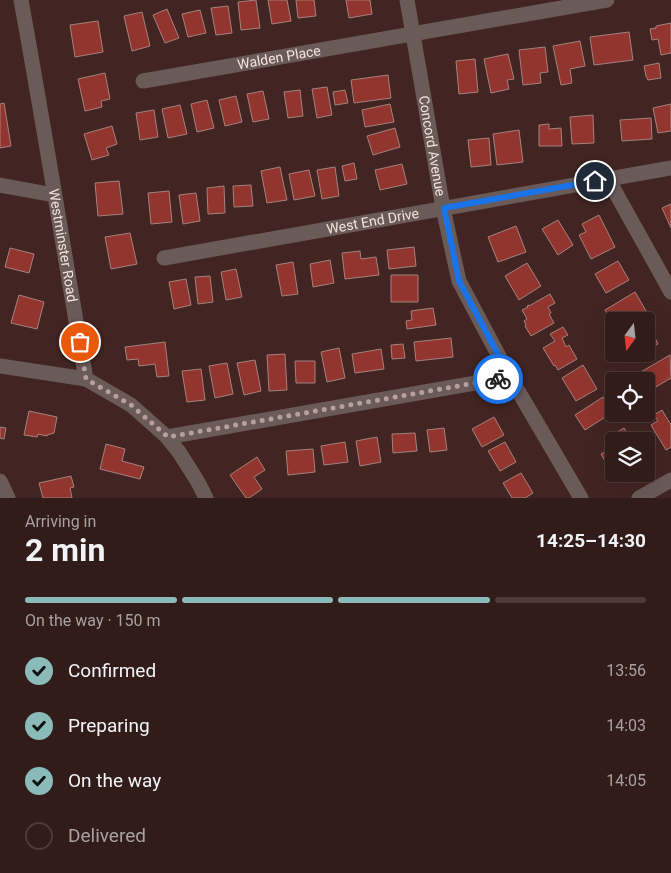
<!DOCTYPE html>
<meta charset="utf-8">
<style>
:root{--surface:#321c1a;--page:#3d2927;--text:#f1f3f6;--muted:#a8a1a2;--line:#4d3a39;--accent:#8bbbb9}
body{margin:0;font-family:Roboto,sans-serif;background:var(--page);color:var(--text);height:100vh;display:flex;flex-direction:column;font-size:19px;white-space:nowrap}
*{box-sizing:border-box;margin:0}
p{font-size:16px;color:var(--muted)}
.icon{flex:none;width:28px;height:28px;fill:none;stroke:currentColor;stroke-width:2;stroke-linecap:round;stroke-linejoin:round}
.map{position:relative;height:498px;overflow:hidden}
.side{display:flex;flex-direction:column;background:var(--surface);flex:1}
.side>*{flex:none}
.needle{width:32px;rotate:195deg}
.fabs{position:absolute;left:605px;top:312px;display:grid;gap:10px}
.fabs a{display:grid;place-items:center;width:50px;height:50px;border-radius:5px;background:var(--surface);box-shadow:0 5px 20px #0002,0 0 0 1px var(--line);font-size:25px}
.pin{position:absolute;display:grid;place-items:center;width:42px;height:42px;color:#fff;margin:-21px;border:2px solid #fff;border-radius:50%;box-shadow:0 1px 5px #0007}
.courier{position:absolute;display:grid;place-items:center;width:50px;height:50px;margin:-25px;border:4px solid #1a73e8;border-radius:50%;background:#fff;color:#222;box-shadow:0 1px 6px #0007}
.headline em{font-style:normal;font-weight:700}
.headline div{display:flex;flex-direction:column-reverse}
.headline{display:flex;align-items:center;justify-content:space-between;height:85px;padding:0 25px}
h1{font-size:32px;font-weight:700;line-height:38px}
.bar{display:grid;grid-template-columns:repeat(4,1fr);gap:8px 5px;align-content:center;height:60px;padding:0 25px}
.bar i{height:6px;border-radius:4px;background:var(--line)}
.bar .current{background:var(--accent)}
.bar p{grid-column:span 4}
ol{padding:0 25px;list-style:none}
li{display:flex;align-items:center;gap:15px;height:55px}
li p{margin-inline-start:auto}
li .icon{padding:5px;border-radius:50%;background:var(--accent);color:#111;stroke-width:4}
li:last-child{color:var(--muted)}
li i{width:28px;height:28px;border:2px solid var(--line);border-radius:50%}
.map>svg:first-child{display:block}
.building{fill:#91352e;stroke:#a5827d}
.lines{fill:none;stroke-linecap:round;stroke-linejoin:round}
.minor{stroke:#6a5b59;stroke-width:15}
.done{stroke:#b69f9c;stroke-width:5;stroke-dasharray:0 9}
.route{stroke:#1a73e8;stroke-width:6}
.labels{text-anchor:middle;stroke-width:4;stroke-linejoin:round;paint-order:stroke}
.street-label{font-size:14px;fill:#f5e1de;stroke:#1f1211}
</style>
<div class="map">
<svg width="671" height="498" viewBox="0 0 671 498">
<rect width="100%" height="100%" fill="#422522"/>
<path class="building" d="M256,0L260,28L241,30L238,2Z
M268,0H287L291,21L272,24Z
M296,0H314L316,16L298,18Z
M346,0H370L372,14L349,18Z
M228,6L232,33L216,35L211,8Z
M167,9L179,38L165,43L153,15Z
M200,10L206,33L188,37L182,14Z
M142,12L150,46L132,51L124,16Z
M98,21L103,52L75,57L70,25Z
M671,23V53L661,55L658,39L652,40L650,29L656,28V26Z
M629,32L633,60L594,65L590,37Z
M580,41L585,66L570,69L572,83L561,85L553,46Z
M545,47L548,72L540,73L541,83L523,85L519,50Z
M508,54L514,79L507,80L509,89L491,93L484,59Z
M475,59L478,92L459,94L456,61Z
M659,63L661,78L648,80L646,76L644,66Z
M105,73L110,99L101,101L102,107L85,111L78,79Z
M388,75L391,98L354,103L351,80Z
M327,87L332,115L317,118L312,89Z
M300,90L303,116L288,118L284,92Z
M345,90L348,103L335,105L333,92Z
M263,91L269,119L253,122L247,94Z
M236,96L242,122L225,126L219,100Z
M207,100L214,128L197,132L191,104Z
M4,103L11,146L0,148V104Z
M390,104L394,122L365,127L362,110Z
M671,104V131L658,133L653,108Z
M180,105L187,134L168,138L162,109Z
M154,110L158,137L140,140L136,113Z
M593,115L594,143L572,144L570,117Z
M651,118L652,139L622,141L620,120Z
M549,124V129L561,128L562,146H539V125Z
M112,126L117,144L106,148L109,155L92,160L84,134Z
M395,128L400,147L373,155L367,136Z
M519,130L523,162L497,165L493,134Z
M489,138L491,165L471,167L468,140Z
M354,163L357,179L345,181L342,166Z
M402,164L407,184L380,190L375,170Z
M280,167L287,200L267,203L261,171Z
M335,167L339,196L322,199L317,170Z
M309,170L315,196L294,200L289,174Z
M119,181L123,214L98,216L95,183Z
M251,185L253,206L234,207L233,186Z
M224,186L225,213L208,214L207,188Z
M169,191L172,222L151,224L148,193Z
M196,193L200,221L183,224L179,195Z
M671,204V228L662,208Z
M599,215L615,247L591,259L579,235L586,232L582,224Z
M558,220L573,245L558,255L542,229Z
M516,226L526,252L498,262L488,237Z
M130,233L137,264L111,269L105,237Z
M414,247L416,266L389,269L387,250Z
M10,248L34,254L29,273L5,267Z
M360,251L361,259L376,257L379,275L345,279L342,253Z
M330,260L334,283L313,287L310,264Z
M618,261L629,280L606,293L595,274Z
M293,262L298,294L282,296L276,265Z
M527,263L541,286L519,300L505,276Z
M236,269L242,297L226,300L221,272Z
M391,275H418V302H391Z
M210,276L213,302L198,304L195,277Z
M186,279L191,305L174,309L169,282Z
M635,292L646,311L628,321H614V324L605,310Z
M550,294L555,303L548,307L551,313L549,314L554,323L531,336L525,326L526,325L524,321L527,319L522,310L528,307L527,306L529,305V306Z
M19,295L44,302L37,329L11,323Z
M433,308L436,325L407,329L406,321L412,320L411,311Z
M648,323L658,344L646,350V324Z
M563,327L568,335L562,338L566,347L569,345L577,359L558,370L555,365L554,366L543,348L555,341L550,334Z
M451,338L453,357L416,361L414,342Z
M165,342L169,376L157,377L155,364L139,366L138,359L127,360L125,347Z
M403,344L405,358L392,359L391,345Z
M339,348L345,378L327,382L321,352Z
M381,349L384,369L355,373L352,354Z
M285,354L287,390L269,391L267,355Z
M670,355L671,378L649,391L646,386V381H644L639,373Z
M255,360L261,391L244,395L237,363Z
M295,361H315V383H296Z
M227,363L233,394L215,398L209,366Z
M583,365L597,389L576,401L562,378Z
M201,369L205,400L187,402L182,371Z
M603,397L613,412L585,430L575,415Z
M662,410L671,425V447L666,450L651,425L658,421L654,415Z
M29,411L57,417L54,433L47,435V436L38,434L37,437L24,435Z
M494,417L504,435L482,447L472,429Z
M0,427L6,428L4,439L0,438Z
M444,428L447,450L430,452L427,430Z
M624,428L632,441H616L612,435Z
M415,433L417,451L393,453L392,434Z
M377,437L381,462L360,466L356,441Z
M345,442L348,462L324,465L321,446Z
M505,442L516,462L500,471L488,451Z
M106,444L125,449L122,461L144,467L140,479L100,469Z
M614,447V474H619L614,476L601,454Z
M313,449L315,472L288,475L286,451Z
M257,457L265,470L254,477L262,489L249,498H246L230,475Z
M521,473L533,493L525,498H512L503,483Z
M71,476L74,487L70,488L72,498H43L39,483Z"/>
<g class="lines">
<g class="minor">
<path id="s1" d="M21,0C44,126 64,253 86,379L131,405L167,437L179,452L198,482L206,498"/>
<path id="s2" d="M407,0L443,208L459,281L510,377L581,498"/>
<path id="s3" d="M143,81L607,0"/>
<path d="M608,179L671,292"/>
<path d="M0,185L54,195"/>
<path id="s4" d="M164,258L671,168"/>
<path d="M0,366L86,379"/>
<path d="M167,437L510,377"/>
<path d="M0,481L8,498"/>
<path d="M639,498L671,480"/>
</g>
</g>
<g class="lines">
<path class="done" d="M80,342L86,379L131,405L168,437L498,379"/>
<path class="route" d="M498,379L510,377L459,281L444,208L595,181"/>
</g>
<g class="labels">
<g class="street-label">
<text dy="5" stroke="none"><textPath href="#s3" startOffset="138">Walden Place</textPath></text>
<text dy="5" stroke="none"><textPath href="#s2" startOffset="148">Concord Avenue</textPath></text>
<text dy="5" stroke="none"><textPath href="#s4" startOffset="212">West End Drive</textPath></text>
<text dy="5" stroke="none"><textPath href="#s1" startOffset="249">Westminster Road</textPath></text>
</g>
</g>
</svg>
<div class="fabs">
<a><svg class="needle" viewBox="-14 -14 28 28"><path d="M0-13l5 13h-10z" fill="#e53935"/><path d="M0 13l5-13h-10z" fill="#a8a1a2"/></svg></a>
<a><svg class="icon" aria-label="locate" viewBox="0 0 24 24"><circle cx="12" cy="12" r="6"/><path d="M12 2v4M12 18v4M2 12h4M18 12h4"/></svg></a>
<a><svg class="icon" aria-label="layers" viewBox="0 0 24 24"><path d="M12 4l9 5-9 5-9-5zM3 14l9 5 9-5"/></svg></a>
</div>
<div class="pin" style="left:80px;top:342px;background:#ea580c"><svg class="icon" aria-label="bag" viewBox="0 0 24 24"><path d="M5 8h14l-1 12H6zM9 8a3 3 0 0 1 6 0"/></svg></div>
<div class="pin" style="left:595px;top:181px;background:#1f2937"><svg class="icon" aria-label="home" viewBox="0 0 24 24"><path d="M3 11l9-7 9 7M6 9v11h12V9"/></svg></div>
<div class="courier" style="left:498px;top:379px"><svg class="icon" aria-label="bike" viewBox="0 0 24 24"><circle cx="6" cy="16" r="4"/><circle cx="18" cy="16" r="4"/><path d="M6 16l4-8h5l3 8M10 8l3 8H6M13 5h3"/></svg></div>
</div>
<section class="side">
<div class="headline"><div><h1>2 min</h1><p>Arriving in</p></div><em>14:25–14:30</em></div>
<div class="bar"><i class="current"></i><i class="current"></i><i class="current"></i><i></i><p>On the way · 150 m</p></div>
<ol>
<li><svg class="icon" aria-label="check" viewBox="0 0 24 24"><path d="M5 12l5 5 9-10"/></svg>Confirmed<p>13:56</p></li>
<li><svg class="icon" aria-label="check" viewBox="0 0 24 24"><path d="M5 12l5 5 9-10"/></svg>Preparing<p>14:03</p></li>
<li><svg class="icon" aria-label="check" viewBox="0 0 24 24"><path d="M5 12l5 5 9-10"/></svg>On the way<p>14:05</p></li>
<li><i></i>Delivered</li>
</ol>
</section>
